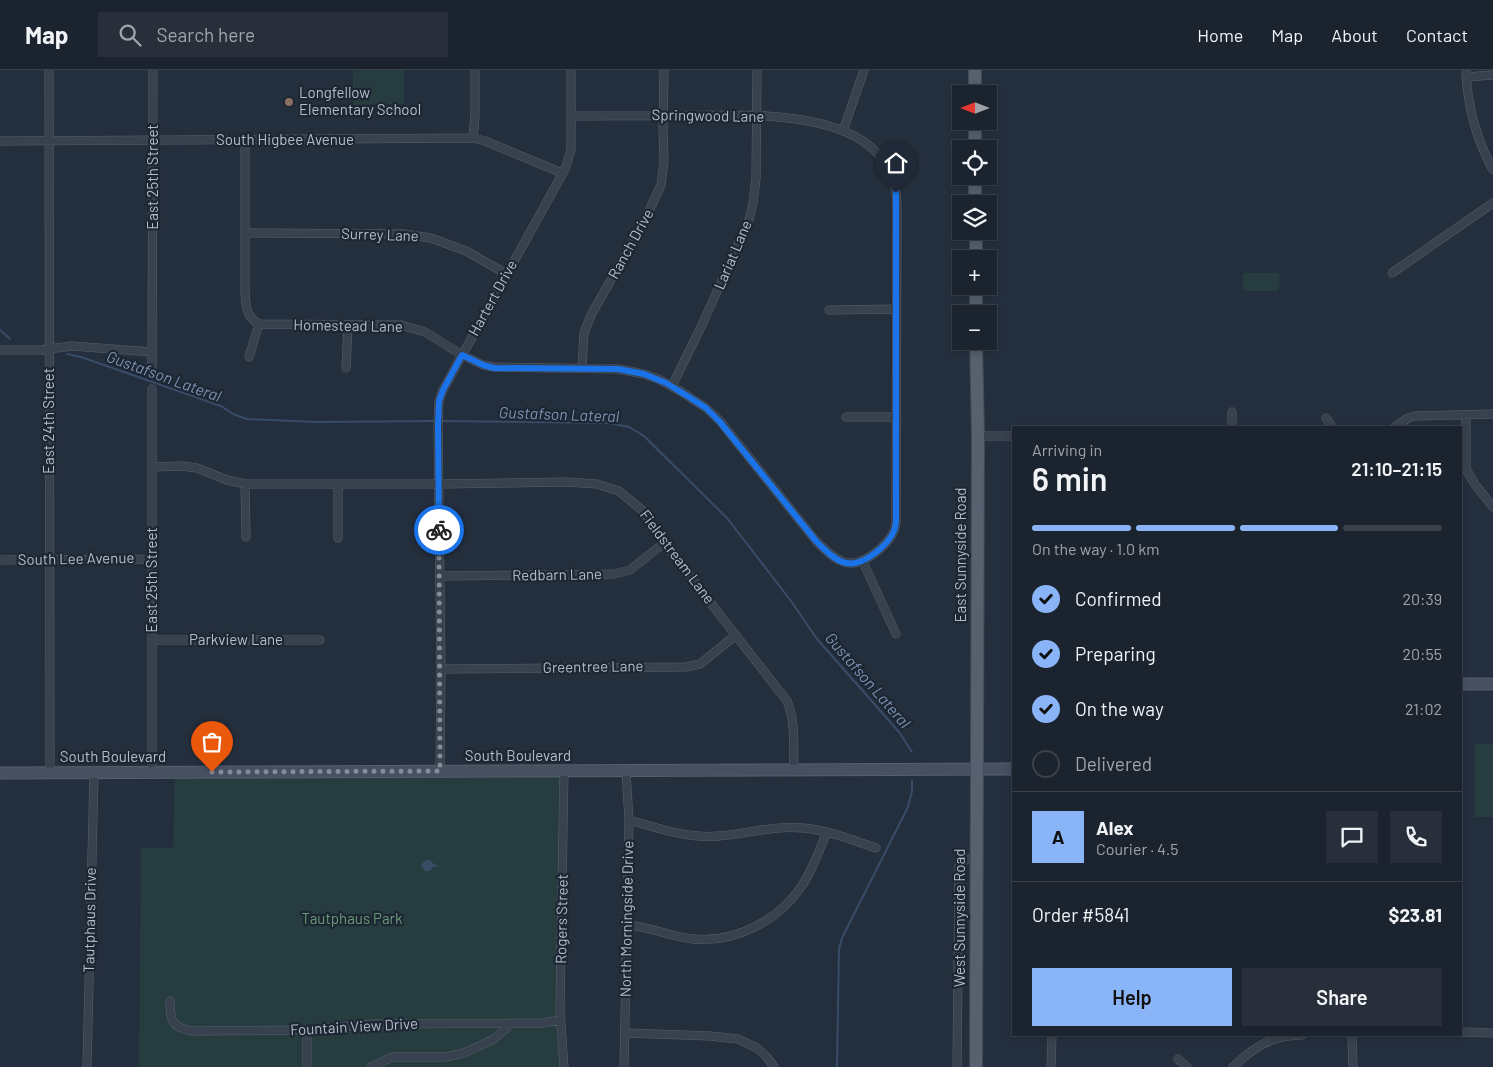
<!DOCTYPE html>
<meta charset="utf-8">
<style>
:root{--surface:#1b232e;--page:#282f3a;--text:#f1f3f6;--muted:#a0a4aa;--line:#39404a;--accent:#8ab4f8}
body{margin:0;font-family:Barlow,sans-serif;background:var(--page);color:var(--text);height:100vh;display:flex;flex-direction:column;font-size:19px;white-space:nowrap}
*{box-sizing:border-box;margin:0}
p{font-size:16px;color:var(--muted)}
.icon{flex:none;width:28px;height:28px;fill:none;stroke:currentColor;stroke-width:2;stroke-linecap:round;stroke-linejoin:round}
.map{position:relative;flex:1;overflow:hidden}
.panel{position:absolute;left:1012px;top:356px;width:450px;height:610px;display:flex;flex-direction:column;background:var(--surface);border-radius:0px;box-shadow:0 2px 8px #0003,0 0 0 1px var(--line)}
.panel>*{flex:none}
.needle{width:32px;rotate:270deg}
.controls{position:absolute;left:952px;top:15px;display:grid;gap:10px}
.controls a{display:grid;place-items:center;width:45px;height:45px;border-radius:0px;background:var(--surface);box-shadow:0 2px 8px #0003,0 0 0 1px var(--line);font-size:25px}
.pin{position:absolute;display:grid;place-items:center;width:42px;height:42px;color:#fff;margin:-51px -21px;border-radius:50% 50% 50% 0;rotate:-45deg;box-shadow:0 0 5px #0007}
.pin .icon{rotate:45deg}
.courier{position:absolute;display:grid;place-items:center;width:50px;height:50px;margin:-25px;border:4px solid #1a73e8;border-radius:50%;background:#fff;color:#222;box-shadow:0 1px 6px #0007}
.headline em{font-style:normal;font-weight:600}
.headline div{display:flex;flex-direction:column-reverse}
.headline{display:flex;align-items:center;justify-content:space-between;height:85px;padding:0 20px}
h1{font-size:32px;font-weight:600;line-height:38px}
.bar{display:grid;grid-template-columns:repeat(4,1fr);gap:8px 5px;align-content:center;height:60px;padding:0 20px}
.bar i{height:6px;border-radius:4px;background:var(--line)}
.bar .active{background:var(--accent)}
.bar p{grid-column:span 4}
.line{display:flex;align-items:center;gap:12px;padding:0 20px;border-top:1px solid var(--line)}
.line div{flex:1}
.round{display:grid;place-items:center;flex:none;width:52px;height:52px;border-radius:0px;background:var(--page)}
ol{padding:0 20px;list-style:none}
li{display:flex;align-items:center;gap:15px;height:55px}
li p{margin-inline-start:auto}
li .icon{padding:5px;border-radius:50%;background:var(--accent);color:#111;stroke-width:4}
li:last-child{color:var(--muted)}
li i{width:28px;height:28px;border:2px solid var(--line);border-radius:50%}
.action{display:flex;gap:10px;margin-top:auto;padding:10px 20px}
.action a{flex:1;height:58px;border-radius:0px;background:var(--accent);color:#111;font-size:20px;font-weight:600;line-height:58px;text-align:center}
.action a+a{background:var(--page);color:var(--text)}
header{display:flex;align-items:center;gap:30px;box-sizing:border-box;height:70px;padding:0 25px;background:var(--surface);border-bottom:1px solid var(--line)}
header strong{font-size:24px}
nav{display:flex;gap:28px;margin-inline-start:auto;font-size:18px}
.search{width:350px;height:45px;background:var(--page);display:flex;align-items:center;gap:12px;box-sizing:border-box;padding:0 18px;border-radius:0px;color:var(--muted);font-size:19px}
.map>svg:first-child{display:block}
.green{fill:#263c3f}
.water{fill:#394c67}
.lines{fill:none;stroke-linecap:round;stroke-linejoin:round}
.stream{stroke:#394c67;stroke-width:2}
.street-casing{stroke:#565f6c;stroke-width:9}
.secondary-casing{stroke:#565f6c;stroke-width:13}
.primary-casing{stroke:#414a57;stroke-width:14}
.street{stroke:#38414e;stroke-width:8}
.secondary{stroke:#465061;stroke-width:11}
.primary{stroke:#56606e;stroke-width:12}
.done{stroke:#828b98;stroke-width:5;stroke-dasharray:0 9}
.route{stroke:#1a73e8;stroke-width:6}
.education-dot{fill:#8d6e63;stroke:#1d2633;stroke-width:2}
.labels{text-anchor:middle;stroke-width:4.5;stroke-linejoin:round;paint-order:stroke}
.poi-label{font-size:15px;fill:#b4bcc9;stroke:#1d2633;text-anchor:start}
.street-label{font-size:15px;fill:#b4bcc9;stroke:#1d2633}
.park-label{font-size:15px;fill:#6b9a76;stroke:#1d2633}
.water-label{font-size:16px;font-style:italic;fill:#7c92b1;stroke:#1d2633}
</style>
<header>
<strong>Map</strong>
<div class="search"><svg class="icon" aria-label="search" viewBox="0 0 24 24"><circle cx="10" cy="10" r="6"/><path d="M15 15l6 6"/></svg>Search here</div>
<nav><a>Home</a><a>Map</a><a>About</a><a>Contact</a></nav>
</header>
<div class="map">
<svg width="1493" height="997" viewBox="0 0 1493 997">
<rect width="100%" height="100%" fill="#242f3e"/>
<path class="green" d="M353,0H404V34L353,35Z
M1245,203H1278L1280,206L1279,219L1277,221H1245L1243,218V205Z
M1475,674H1493V747H1475Z
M564,701L562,777L564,997H139L141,778H173L175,702Z"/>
<path class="water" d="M426,790H429L434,794L440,796L433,797L430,801H425L421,795Z"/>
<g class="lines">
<path class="stream" d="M0,260L10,269
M67,284L81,287L221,336L233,344L247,349L316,352L435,351
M440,351L609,353L629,357L644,366L727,448L791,531L817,569L899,662L912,682
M837,997L839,879L842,868L908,737L912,721V711"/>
<defs>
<path id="street" d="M49,0L50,702
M1466,0C1467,35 1477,70 1493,100
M1466,7L1493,5
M843,61L864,0
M473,68L475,45V0
M245,70V223C246,237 246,247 259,254L401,255L425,262L462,285L483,295L494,297L618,299L644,304L658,309L680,321L706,338L720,351L816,471C839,494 852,503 880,479C888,472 895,464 896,453L897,145C897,132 897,119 892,107C873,55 805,49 757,45L572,46
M0,71L473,68L485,71L562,103
M245,163L403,164L431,168L466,181L507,204
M1392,203L1493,133
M829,240L896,239
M0,280H41L72,276L152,282
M249,287L259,254
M346,298L348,256
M582,298L584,263L591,245L644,152L661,115L664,91L663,58L664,0
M152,305L153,0
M672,316L701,257L749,150L753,133L756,108L757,0
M152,319V702
M1466,345V399L1474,413L1493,437
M846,347H897
M1326,348L1333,358
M1232,358V342
M1394,358L1408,348L1415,346L1493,344
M978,366H1014
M152,397L182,396L197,398L227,410L245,414H439L566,412L597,414L612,419L619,421L644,442L664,473L787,631C796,652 793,677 794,699
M245,414L246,467
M338,414V468
M0,490L152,489
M863,492L896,564
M440,506L614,504L630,500L664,473
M152,570H320
M441,599L686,597L700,594L736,565
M440,701L441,599L438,355L439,331L443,320L565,99L571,80V0
M629,750C658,758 688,769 719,766C747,764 774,755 803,758C828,760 852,770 876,778
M626,855C649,856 671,867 693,869C735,873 778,851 801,817C813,800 819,780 827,762
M170,931C170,949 171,957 191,961L307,960L372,954L543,953L560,950
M307,960V997
M1461,962L1493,963
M626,963L710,966L738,969L757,978L766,986L774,997
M1352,965L1353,997
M1178,989L1187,997
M87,997L94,702
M371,997L392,987H446L464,983L494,969L512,953
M564,997L560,940L564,701
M624,997L629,750L626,701
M957,997L959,796L964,790L977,787
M1051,997L1052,965
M1233,997C1254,977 1272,965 1302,965"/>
<path id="secondary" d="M1461,614H1493
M0,703L1014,699"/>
<path id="primary" d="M975,0V24
M975,51V79
M975,106V134
M976,161V189
M976,216V244
M976,997L978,366L976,271"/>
</defs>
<use href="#street" class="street-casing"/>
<use href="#secondary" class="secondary-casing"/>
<use href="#primary" class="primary-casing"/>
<use href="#street" class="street"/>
<use href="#secondary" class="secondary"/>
<use href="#primary" class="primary"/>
</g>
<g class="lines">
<path class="done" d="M212,702L440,701L439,460"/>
<path class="route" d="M439,460L438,355L439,331L443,320L462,285L483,295L494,298L618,299L644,304L666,313L689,327L706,338L720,352L816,471C839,495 852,503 880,479C888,472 895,464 896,453V123"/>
</g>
<circle class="education-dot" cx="289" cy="32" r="5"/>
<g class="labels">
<g class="poi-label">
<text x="299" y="28">Longfellow<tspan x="299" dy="17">Elementary School</tspan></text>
</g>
<g class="street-label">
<text transform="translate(708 46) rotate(1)" y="5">Springwood Lane</text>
<text x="285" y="75">South Higbee Avenue</text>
<text transform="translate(153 107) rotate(-90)" y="5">East 25th Street</text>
<text transform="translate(380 165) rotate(2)" y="5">Surrey Lane</text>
<text transform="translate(631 174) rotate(-61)" y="5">Ranch Drive</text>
<text transform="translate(733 185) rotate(-67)" y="5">Lariat Lane</text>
<text transform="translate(493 228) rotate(-61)" y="5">Hartert Drive</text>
<text transform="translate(348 256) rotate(1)" y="5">Homestead Lane</text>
<text transform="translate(49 351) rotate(-90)" y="5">East 24th Street</text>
<text transform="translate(961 485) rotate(-90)" y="5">East Sunnyside Road</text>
<text transform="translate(677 487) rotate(53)" y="5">Fieldstream Lane</text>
<text transform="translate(76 489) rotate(-1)" y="5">South Lee Avenue</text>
<text transform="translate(557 505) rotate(-1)" y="5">Redbarn Lane</text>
<text transform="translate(152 510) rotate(-90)" y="5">East 25th Street</text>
<text x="236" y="575">Parkview Lane</text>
<text transform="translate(593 597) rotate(-1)" y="5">Greentree Lane</text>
<text x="518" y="691">South Boulevard</text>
<text x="113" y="692">South Boulevard</text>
<text transform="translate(960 848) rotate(-90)" y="5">West Sunnyside Road</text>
<text transform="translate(562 849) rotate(-89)" y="5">Rogers Street</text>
<text transform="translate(627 849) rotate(-89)" y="5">North Morningside Drive</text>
<text transform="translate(90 850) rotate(-89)" y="5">Tautphaus Drive</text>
<text transform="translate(354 957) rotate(-3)" y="5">Fountain View Drive</text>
</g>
<g class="park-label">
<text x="352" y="854">Tautphaus Park</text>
</g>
<g class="water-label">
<text transform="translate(164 306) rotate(20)" y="6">Gustafson Lateral</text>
<text transform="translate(559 344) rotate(2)" y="6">Gustafson Lateral</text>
<text transform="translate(868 610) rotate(49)" y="6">Gustafson Lateral</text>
</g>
</g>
</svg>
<div class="controls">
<a><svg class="needle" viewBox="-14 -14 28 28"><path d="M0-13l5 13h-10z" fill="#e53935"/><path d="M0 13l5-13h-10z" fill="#a0a4aa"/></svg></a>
<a><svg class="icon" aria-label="locate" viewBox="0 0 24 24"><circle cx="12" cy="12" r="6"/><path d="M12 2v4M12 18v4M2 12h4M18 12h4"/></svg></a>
<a><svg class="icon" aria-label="layers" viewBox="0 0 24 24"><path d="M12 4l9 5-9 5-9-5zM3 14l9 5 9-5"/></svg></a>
<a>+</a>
<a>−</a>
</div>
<div class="pin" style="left:212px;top:702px;background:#ea580c"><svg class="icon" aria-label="bag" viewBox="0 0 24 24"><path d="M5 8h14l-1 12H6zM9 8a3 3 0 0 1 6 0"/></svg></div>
<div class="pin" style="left:896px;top:123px;background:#1f2937"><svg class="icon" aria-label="home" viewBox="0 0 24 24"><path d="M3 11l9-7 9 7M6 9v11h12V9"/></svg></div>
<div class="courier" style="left:439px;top:460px"><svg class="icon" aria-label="bike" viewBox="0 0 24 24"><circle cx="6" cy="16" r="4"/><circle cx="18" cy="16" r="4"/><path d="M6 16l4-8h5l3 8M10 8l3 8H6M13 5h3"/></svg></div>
<section class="panel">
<div class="headline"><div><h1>6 min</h1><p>Arriving in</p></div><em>21:10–21:15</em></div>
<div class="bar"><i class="active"></i><i class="active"></i><i class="active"></i><i></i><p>On the way · 1.0 km</p></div>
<ol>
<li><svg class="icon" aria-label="check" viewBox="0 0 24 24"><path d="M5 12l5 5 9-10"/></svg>Confirmed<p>20:39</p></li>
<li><svg class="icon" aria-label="check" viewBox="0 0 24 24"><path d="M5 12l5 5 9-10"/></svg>Preparing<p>20:55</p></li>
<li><svg class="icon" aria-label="check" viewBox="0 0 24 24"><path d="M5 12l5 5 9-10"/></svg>On the way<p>21:02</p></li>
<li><i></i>Delivered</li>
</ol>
<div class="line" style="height:90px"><b class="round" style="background:var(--accent);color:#111">A</b><div><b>Alex</b><p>Courier · 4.5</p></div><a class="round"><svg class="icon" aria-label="chat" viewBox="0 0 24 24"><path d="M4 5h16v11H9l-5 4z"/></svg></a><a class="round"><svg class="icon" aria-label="phone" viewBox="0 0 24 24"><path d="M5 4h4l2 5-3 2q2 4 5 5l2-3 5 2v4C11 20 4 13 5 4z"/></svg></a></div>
<div class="line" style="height:65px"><div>Order #5841</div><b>$23.81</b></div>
<div class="action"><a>Help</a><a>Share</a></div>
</section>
</div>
